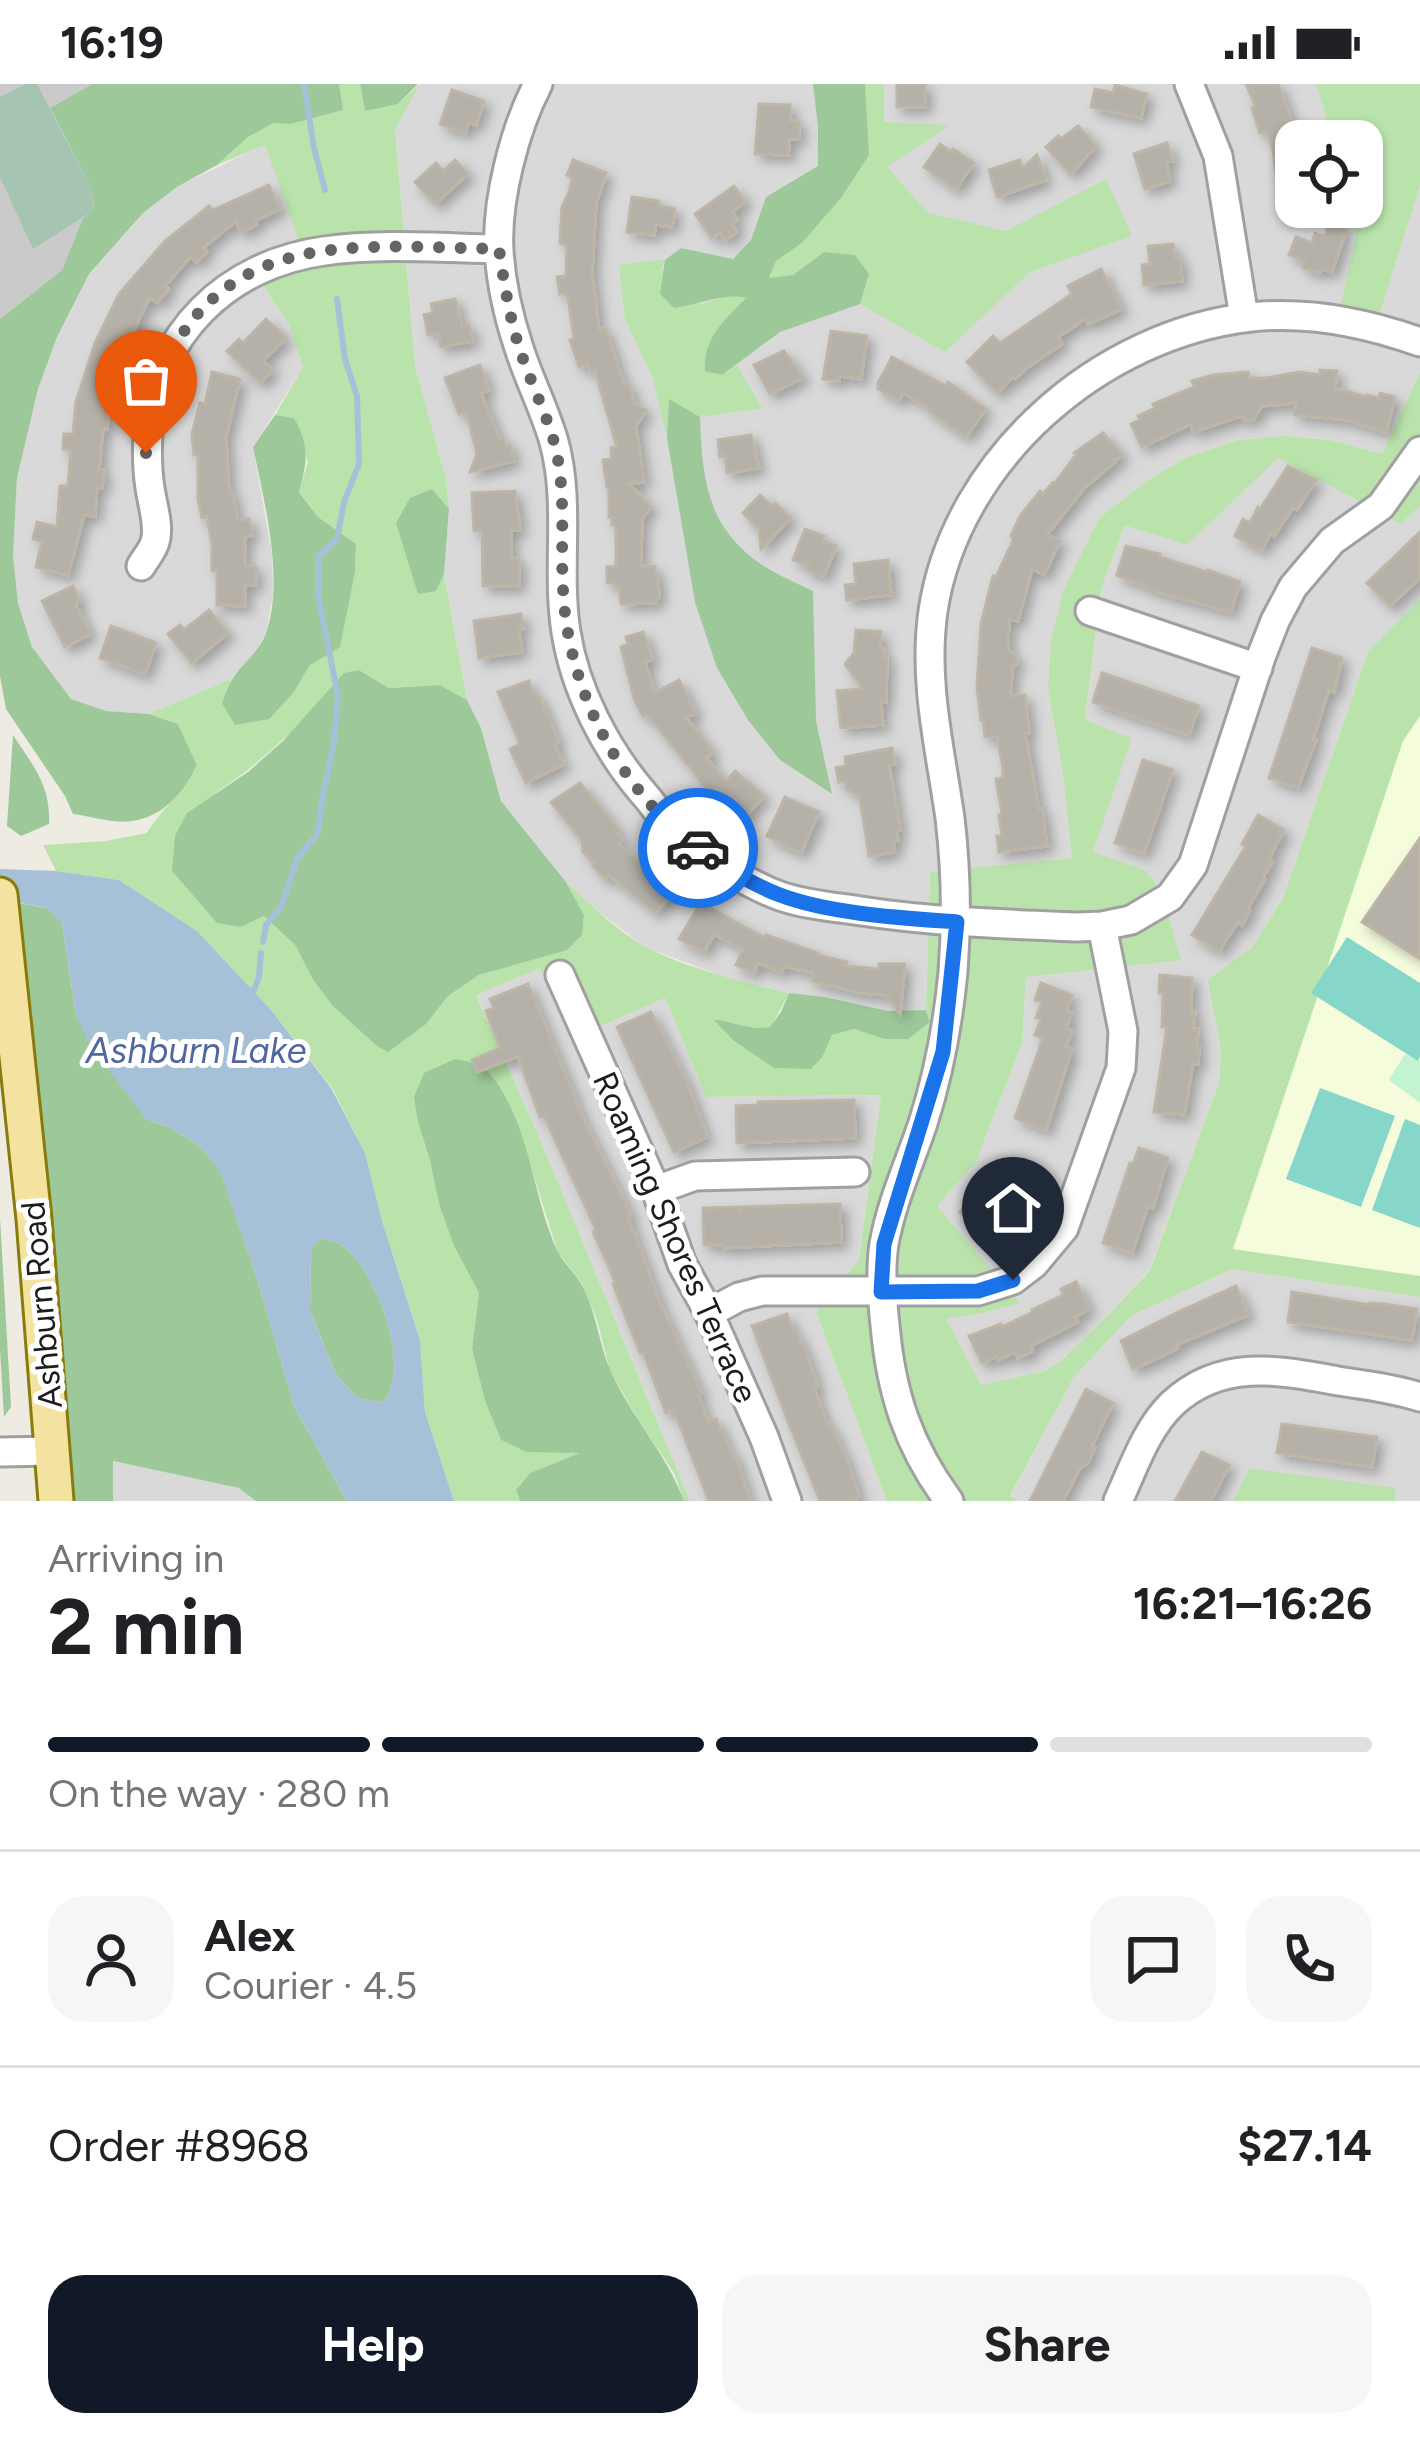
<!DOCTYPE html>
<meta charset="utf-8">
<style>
:root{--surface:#fff;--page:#f6f6f6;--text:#202124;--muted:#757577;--line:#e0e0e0;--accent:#111827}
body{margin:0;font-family:Figtree,sans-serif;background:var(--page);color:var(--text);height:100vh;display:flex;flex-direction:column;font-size:45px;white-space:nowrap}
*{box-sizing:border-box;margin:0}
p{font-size:39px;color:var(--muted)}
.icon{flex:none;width:66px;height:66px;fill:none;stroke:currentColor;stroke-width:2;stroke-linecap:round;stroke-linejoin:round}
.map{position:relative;height:1417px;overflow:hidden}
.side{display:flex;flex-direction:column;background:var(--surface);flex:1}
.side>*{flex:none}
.fabs{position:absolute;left:1275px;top:36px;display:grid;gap:24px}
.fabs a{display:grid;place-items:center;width:108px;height:108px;border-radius:24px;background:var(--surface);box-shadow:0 3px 9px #0004;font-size:60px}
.pin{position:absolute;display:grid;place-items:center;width:102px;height:102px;color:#fff;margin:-123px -51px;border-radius:50% 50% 50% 0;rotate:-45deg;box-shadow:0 0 12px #0007}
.pin .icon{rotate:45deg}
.courier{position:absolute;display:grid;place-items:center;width:120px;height:120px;margin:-60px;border:9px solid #1a73e8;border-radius:50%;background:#fff;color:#222;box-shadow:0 3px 15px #0007}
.head em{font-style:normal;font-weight:700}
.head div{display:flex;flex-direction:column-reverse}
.head{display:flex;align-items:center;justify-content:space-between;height:204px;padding:0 48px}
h1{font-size:78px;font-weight:700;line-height:90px}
.bar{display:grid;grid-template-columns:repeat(4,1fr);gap:18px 12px;align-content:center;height:144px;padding:0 48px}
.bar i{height:15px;border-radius:9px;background:var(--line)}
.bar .on{background:var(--accent)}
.bar p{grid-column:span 4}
.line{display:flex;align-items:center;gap:30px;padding:0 48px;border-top:3px solid var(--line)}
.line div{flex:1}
.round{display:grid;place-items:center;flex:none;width:126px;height:126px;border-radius:36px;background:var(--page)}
.action{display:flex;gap:24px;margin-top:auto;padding:24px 48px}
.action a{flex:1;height:138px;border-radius:36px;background:var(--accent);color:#fff;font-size:48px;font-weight:700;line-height:138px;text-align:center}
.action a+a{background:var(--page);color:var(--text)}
.status{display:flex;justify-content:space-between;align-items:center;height:84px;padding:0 60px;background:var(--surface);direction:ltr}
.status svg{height:33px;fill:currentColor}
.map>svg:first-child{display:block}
.residential{fill:#dad9d9}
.education{fill:#f5fcdc}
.religious{fill:#cacaca}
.grass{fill:#bae3ac}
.forest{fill:#9dc99a}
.cemetery{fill:#a5c4b1}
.park{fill:#c2f4d1}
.pitch{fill:#86d6c9}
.water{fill:#a6c1d7;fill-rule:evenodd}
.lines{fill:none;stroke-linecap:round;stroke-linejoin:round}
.stream{stroke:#a6c1d7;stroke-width:6}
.building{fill:#b6b1a8;stroke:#bdb5a6;stroke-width:3;filter:url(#shadow)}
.minor-casing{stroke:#a0a0a0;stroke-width:33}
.major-casing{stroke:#887b0c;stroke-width:39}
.minor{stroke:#fff;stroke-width:27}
.major{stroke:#f4e3a0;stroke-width:33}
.done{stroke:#656461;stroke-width:12;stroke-dasharray:0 21.6}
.route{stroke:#1a73e8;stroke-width:15}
.labels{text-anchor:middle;stroke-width:10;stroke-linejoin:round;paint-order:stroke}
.street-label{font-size:33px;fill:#1c1c1c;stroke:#fff}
.water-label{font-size:36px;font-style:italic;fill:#5167a3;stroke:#fff}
</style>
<div class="status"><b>16:19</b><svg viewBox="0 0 49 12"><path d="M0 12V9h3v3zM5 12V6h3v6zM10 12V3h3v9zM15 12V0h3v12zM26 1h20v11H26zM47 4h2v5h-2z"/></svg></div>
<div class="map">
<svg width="1420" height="1417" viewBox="0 0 1420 1417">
<defs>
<filter id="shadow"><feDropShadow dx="6" dy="6" stdDeviation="6" flood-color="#0004"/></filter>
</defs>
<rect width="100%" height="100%" fill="#edebe2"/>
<path class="residential" d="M420,0H1316L1333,57H1296V123H1348L1379,232L1420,102V288L1382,370L1330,356L1284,352L1238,356L1185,374L1147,397L1099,434L1048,607L1062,683L1072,774L930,788L926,926L888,927L825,913L789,909L719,891L645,863L594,824L566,798L501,717L481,644L467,616L444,490L449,425L446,395L415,282L395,44Z
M265,60L301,162L248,179L289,241L303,283L253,363L272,470L273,511L266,548L253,573L231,595L149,630L106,627L71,615L56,599L32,563L18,519L13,471L17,394L38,305L57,253L89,190L143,129L177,103Z
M1277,373L1401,440L1420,422V515L1368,568L1283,814L1252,863L1209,896L1221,966L1219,999L1150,1185L1110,1229L1062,1276L1045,1287L981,1301L945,1235L982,1229L937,1122L976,1078L1022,959L1026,893L1160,805L1145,786L1093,768L1131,655L1085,637L1101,506L1124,440L1187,461Z
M540,883L572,955L665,914L706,1013L881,1011L859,1176L816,1228L887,1417H690L540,1055L476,910Z
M1232,1185L1420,1213V1417H1395V1405L1251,1384L1233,1417H1017L1010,1413L1074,1293L1131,1232Z
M112,1377L240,1404L256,1417H113Z"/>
<path class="education" d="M1420,545V1192L1187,1159Z"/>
<path class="religious" d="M0,0H92L50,24L94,126L83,134L62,186L0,235Z"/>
<path class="grass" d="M339,0H360L365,26L398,20L420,0L395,45L415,282L446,395L449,425L432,406L436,507L444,490L467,616L440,601L389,604L359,586C310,628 268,675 214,710L241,843L264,832L295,861L312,894L426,940L448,912L479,891L568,865L582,851L584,831L566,798C590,820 617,847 646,863C690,886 742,897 789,909L771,943L755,946L727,937L823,972L832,951L854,945L884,955L930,938L926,926L930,788L1072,774L1062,683L1048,607L1051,555L1064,505L1099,434L1147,397L1185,374L1238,356L1284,352L1330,356L1382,370L1420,288V422L1401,440L1278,374L1187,461L1124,441L1101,506L1085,636L1132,654L1093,768L1145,786L1160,805L1181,876L1026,893L1022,959L976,1078L937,1122L1020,1219L982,1229L946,1235L981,1301L1045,1287L1062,1276L1110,1229L1150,1186L1219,999L1221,966L1208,896L1252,863L1283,814L1368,568L1420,515V632L1403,657L1233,1165L1420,1192V1213L1232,1185L1131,1232L1074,1293L1010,1412L1017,1417H887L816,1228L859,1176L881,1011L706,1013L665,914L572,955L540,884L476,911L540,1055L690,1417H684L674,1389L639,1337L610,1287L597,1236L582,1200L558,1168L512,1024L418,1038L430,1077L439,1120L453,1160L479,1209L472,1265L485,1317L501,1356L526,1368H584L530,1389L516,1406L520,1417H454L425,1328L420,1255L383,1140L365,1069L332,1004L272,927L197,847L119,796L56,787L43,761L106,757L147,749C162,724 184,708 197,681L178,640L149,630L231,595L222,619L294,608L347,519L355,488L356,460L318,433L299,407L308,378L293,334L275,331L303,283L289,241L248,178L300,161L265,61L217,81L248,53L273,38L291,40L342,26Z
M865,0H884V38L950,41L887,83L928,129L1006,147L1106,95L1132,152L1030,188L945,268L860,220L868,190L824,168L793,191L769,195L776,177L802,159L841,114L868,71Z
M1316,0H1420V102L1379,232L1340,224L1356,152L1348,123H1362V57H1333Z
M665,175L661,186L701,221L732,210L747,214C726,234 702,254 705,286L722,291L737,281L762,324L700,333L669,316L667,354L653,294L625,235L619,181Z
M1250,1384L1395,1404V1417H1233Z"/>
<path class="forest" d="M92,0H339L343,26L291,40L273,39L248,53L217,81L177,103L143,129L89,190L57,253L38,305L17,394L13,471L18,519L32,563L71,615L106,627L149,630L178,640L197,681C184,708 163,733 132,737C114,740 91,732 73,730L65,712L6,625L0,592V235L62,186L83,134L94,126L92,105L50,24Z
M360,0H418L398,20L365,27Z
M813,0H865L869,71L841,114L802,159L776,177L769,194L793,191L824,168L855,171L869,190L860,220L780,248L722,291L705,287C702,254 726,235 746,214C725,208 697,221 674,224L660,210L665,176L681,164L733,175L751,156L766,113L818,82V43Z
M669,315L700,333C702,395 707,444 762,481C778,491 796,499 813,507L816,637L832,710L780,676L748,636L717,584L695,518L667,354Z
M275,331L294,334C310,361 307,379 299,408L318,433L356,460L355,488L340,563L310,581L294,608L269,635L235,641L222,619C225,611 228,601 233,594C244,578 259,568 266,549C285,495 264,417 253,363Z
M432,405L449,425L444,490L436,507L418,510L396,439L410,414Z
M359,586L389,604L440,601L467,616L481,644L501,717L566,798L584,831L582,851L567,866L479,891L448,912L426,940L388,968L378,963L332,921L312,894L295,861L264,832L241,843L217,839L172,787L175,752L187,729L248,688L283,657L344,589Z
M13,651C33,682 51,701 49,740L21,752L7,742Z
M13,818L47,824L62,838L76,932L146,1035L171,1044L199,1061L220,1086L257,1194L294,1322L347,1417H256L239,1404L113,1377V1417H67Z
M789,909L825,913L888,927L926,926L930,938L908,955H884L854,945L832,951L823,972L811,985L774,984L733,956L714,936C735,937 749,947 770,943L781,928Z
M455,975C476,978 487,983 499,1002C531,1051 533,1113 557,1166C563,1179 576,1190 583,1203C597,1231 599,1262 612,1290C633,1335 667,1371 684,1417H520L516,1406L530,1389L580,1369L526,1368L501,1356L485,1317L472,1265L479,1209L453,1160L439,1120L430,1077L418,1038L414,1013L424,989Z
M0,1134L11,1323L4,1333L0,1266Z
M319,1156C328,1156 330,1155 338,1159C375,1178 416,1289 381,1319L356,1313L335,1289L310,1226L311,1165Z"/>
<path class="cemetery" d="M26,0H37L92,105L94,126L33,165L0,93V13Z"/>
<path class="park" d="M1405,970L1420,977V1019L1389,996Z"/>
<path class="pitch" d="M1347,853L1420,899V973L1418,977L1311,909Z
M1320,1004L1395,1032L1361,1123L1286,1095Z
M1405,1035L1420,1041V1144L1372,1126Z"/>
<path class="water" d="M0,785L56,787L119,796L197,847L272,927L331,1004L365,1069L383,1140L420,1256L425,1328L454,1417H347L294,1322L257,1194L220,1087L199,1061L171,1044L146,1035L91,963L76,932L62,838L47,824L0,815ZM320,1156C328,1156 330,1155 338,1159C375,1178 416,1289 381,1319L356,1313L335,1289L310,1226L311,1165Z"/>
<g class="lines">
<path class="stream" d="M304,0L314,64L325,106
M263,858L266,841L281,823L297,775L318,749L322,716L334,658L338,612L318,511V473L337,455L344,418L359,380L357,312L345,275L337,215
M253,908L259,893L261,869"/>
</g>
<path class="building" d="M897,0H925V23H897Z
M1246,0H1278L1292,38L1289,39L1296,62V117L1280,120L1273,67L1267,47L1260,49L1252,24L1256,23Z
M1115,1L1147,10L1141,34L1091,23L1095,5L1113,9Z
M452,6L484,17L476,41L469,38L465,49L440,40Z
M759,20L790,21V37L799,38V55H789V71L755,70Z
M1078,42L1096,62L1071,90L1046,63L1058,52L1061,55Z
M1167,59L1173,77L1166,78L1170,97L1145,105L1134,70Z
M940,60L951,68L953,65L974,79L956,105L924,83Z
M1037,71L1046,96L997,113L989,86L1020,76L1022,85Z
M455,76L468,90L435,120L415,98L436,79L443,87Z
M573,76L606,89L596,120L592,189L599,246L605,244L624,301L629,300L634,319L646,326L636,342L644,398L629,400L651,423L642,435L641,482H655V492L658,493L659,513H656V519L621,520L619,501L607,498V483H616V441H612V433H609V403H607L603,376L612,375L611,364L617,363L595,286L591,288L588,280L579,283L570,256L574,255L569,219L566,209L560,210L557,193L566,192L567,164L566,160L560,159L562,123L570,105L572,94L567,91Z
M269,101L280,125L255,137L257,141L241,148L236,137L204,163L207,168L196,178L191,172L165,202L169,205L157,219L150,213L133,248L138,250L130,266L124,263L111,300L116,301L110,317L107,345H103L99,386H104L102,404L97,403L95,432L84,431L68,491L36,483L42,457L33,455L37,438L57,443L60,402H68L71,366L63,365L64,350H73L76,318L95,259L119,210L165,157L209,122L213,126Z
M734,102L745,118L732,128L738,136L732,140L737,148L725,156L720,148L712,154L695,130Z
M632,113L659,117V122L675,125L672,143L656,141L654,151L627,148Z
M1335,139L1342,141L1346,147L1332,188L1322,185L1320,189L1303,184L1305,177L1289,171L1296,153L1312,159L1315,149L1325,153L1328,141Z
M1173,160L1175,175H1180L1182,197L1144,201L1142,181L1150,180L1148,162Z
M1101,185L1122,225L1088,240L1085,235L1058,253L1062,260L1028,283L1015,295L1013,293L997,309L967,278L993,252L1000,259L1072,210L1068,202Z
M455,215L462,242L469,241L473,257L441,263L438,249L428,251L424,231L433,229L431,220Z
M266,235L286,254L263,277L273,286L260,299L227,267L239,255L243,259Z
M831,247L867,252L861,295L839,292V297L823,295Z
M784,267L803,294L770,310L754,281Z
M892,273L946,302L948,298L986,325L966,353L929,327L931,325L903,309L899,317L878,305V299Z
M480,281L489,306L481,309L499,355L503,354L506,363L510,361L514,377L470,388L477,370L466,327L459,330L445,294Z
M1320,286L1337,287L1335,304L1367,313V311L1379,314L1380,309L1395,313L1386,348L1348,336L1294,331L1296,319L1262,322L1253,336H1246L1241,332L1193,348L1191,340L1142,363L1131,340L1140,336L1138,332L1155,324L1153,320L1194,303L1192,297L1213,291L1248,288L1249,294H1266L1299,288L1320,291Z
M212,288L240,295L226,353L229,409L232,408L238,437L249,435L252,452L245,453V482L256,483V501H245V522L217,521V487H212V460L207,433L202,434L198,415V371H194L192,350L200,319L205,320Z
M1103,349L1123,372L1114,376L1115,378L1084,404L1047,451L1060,457L1044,491L1032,485L1018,537L1009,535L1008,565L1017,574V580L1012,584L1011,612L1025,611L1029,649H1025L1039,726L1042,725L1043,731L1047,762L999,768L997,752H1002L999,731L1002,730L996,695L1003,694V684L997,652L985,653L983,636H981L977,603L981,540L993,492L996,493L1012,459L1013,453L1011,452L1020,432L1040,407L1043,410L1053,398L1055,399L1076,371L1074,369Z
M751,351L759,384L727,389L725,372L720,373L718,356Z
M1288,382L1316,396L1297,426L1293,424L1274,452L1270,450L1262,466L1235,452L1243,435L1250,439L1258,423L1260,425Z
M515,407L520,446H511V475H519V502H483L482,446L474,447L472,409Z
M760,411L772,422L775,419L791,434L761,465L759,445L743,429Z
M805,445L824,452L822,457L836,462L824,492L807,486L809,482L793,476Z
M1420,448V494L1390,522L1367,499Z
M1126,462L1160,470L1159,473L1207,488L1208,486L1240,498L1231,528L1165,510L1117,491Z
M888,476L891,511L847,516L845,501L856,500L854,480Z
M73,502L80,517L75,519L90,550L65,563L42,517Z
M209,526L228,549L192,579L168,550L180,541L184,546Z
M521,530L523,545L519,546L522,568L479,574L474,537Z
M111,542L156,559L145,590L100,574Z
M856,546L881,548L880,565H884L883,573H887L886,618L881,619L883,641L841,644L837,607L863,605L845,580L854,569Z
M643,548L653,575L645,578L654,609L679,596L696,629L686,634L713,668L706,674L726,697L735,687L764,712L747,731L730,721L725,726L711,714L713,712L651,635L646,630L643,632L635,618L621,563L628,560L626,553Z
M1312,564L1342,574L1334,608L1329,606L1313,655L1316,656L1298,703L1269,694Z
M1102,589L1199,622L1189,651L1093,618Z
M529,597L535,613L539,612L558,658L554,660L564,680L526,699L510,665L520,660L498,608Z
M892,664L895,680L889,681L900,746L896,747L898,756L893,757L895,768L869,772L859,708L852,709L851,705L847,706L846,697L839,698L836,684L846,682L845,673Z
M1143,676L1173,686L1144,769L1115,759Z
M580,699L620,747L617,750L623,756L619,760L643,785L650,777L670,793L664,800L673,808L656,829L609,791L605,795L593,782L595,780L583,768L582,757L551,718Z
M785,713L819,728L801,769L767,752Z
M1258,731L1284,746L1269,775L1273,777L1263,793L1265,795L1248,824L1250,826L1242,841L1238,838L1219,867L1192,851L1246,762L1242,760Z
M1420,754V875L1362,838Z
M705,821L765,854L766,851L818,869V871L847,878L845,882L879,885V880H905L900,930L886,911L861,909L812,897L813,889L784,882L781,888L758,879L754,889L736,881L743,865L714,850L704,868L679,855L699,822L703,824Z
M1160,891L1192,894L1191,928H1195L1193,945H1198L1197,964H1199L1198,980H1193L1184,1031L1154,1028L1167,943H1162L1163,909H1159Z
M1041,899L1072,911L1066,927L1072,929L1066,944L1072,947L1066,963L1072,965L1046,1046L1015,1034L1043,954L1035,951L1041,935L1036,934L1042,918L1035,916Z
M528,900L585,1039L631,1131L628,1133L659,1217L701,1309L698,1310L708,1338L716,1335L733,1373L735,1372L750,1417H709L674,1326L666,1329L643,1268L640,1269L613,1200L615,1199L611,1187L593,1148L596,1146L544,1032L540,1033L518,972L477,988L472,976L500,964L486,927L494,924L490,915Z
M651,928L686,997L707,1053L674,1068L617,943Z
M854,1016L855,1054L737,1059L736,1022L758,1021V1018Z
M1139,1064L1168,1074L1153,1124L1148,1122L1132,1169L1103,1159L1130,1079L1133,1080Z
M1003,1075L1026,1096L982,1149L960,1128L982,1101L980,1099Z
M840,1120L841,1158L724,1164V1161H704L703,1124L738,1123L740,1126V1123Z
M1076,1198L1089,1225L1075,1233L1078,1238L1031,1262L1033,1267L1018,1274L1015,1268L998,1276L997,1272L982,1279L969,1252L1001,1240L1002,1243L1033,1228L1032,1226L1063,1211L1061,1205Z
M1236,1202L1248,1231L1176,1261L1178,1264L1163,1272L1133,1285L1121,1257L1178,1228Z
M1292,1208L1370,1221V1219L1384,1220L1417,1225L1412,1256L1288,1238Z
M787,1230L794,1250H797L805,1266L818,1303L814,1304L827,1341L830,1340L847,1377L859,1412L855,1413L856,1417H820L787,1335L752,1242Z
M1086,1305L1113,1319L1092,1362L1095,1363L1088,1379L1080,1384L1063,1417H1030Z
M1282,1340L1377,1353L1372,1383L1277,1369Z
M1202,1368L1229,1381L1214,1411L1210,1417H1175Z"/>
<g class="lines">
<defs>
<path id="minor" d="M538,0C515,44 496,116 499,167C501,199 509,234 519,264C529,296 545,326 554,358C571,420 556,485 566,548C575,606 606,666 644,710C654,721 662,735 673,745C698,769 747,800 780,812C806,821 834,823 861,827C933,838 1005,840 1078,843L1102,842L1131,836L1170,813L1193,781L1261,573L1275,537L1293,503L1332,457L1381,422L1420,367
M1189,0L1218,72L1244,233
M141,482C145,475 153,466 155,458C160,443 152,419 150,404C147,385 147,367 148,349C154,250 228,180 324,167C381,159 442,164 499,165
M1090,527L1258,584
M560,891L656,1106L682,1180L709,1229L764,1353L787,1417
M656,1106L695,1092L855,1088
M709,1229L739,1213L762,1207H978L1013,1196L1034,1180L1064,1144L1121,984L1123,947L1102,842
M0,1368L54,1367
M949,1417C908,1362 891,1309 885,1241C882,1214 880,1186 884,1160C891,1119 910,1078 923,1039C939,989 948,940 953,888C957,836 956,785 950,734C940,664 923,598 933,527C956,375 1100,250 1251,233C1308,227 1367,239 1420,258
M1118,1417C1133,1385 1146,1345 1172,1320C1221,1274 1279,1286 1338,1297C1366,1301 1394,1305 1420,1313"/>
<path id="major" d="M0,811L34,1135L56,1417"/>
</defs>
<use href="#minor" class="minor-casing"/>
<use href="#major" class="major-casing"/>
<use href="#minor" class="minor"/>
<use href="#major" class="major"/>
</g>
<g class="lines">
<path class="done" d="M146,369C154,259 210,183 323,167C381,159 441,164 499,165C504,198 509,231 519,263C529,295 545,326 554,358C567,406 560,456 563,504C567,603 618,705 698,764"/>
<path class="route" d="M698,764C724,782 750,800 780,811C830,830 903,834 957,838L943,968L884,1160L881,1208L978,1207L1013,1196"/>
</g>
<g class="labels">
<g class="street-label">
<text transform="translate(676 1153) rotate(66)" y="12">Roaming Shores Terrace</text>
<text transform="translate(41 1221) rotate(-95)" y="12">Ashburn Road</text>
</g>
<g class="water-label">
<text x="196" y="979">Ashburn Lake</text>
</g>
</g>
</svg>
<div class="fabs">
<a><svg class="icon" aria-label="locate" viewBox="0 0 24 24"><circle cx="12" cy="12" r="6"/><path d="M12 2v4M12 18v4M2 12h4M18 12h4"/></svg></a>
</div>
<div class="pin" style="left:146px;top:369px;background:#ea580c"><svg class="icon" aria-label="bag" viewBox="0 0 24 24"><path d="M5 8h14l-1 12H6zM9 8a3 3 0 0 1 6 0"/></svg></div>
<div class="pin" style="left:1013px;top:1196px;background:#1f2937"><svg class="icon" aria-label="home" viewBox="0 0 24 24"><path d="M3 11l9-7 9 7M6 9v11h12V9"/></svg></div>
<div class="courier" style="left:698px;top:764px"><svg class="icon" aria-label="car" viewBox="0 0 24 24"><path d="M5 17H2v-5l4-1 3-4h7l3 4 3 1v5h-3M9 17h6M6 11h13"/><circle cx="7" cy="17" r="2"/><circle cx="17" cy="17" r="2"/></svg></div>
</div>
<section class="side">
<div class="head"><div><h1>2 min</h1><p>Arriving in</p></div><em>16:21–16:26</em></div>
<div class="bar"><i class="on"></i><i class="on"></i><i class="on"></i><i></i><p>On the way · 280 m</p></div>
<div class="line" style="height:216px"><a class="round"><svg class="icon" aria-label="person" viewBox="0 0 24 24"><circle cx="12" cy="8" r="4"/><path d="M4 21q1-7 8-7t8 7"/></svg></a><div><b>Alex</b><p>Courier · 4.5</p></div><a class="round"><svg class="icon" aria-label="chat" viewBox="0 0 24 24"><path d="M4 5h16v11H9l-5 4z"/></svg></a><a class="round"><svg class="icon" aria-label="phone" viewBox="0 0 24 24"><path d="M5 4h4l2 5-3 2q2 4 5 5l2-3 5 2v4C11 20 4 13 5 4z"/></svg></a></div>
<div class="line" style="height:156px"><div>Order #8968</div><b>$27.14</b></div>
<div class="action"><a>Help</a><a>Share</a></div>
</section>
